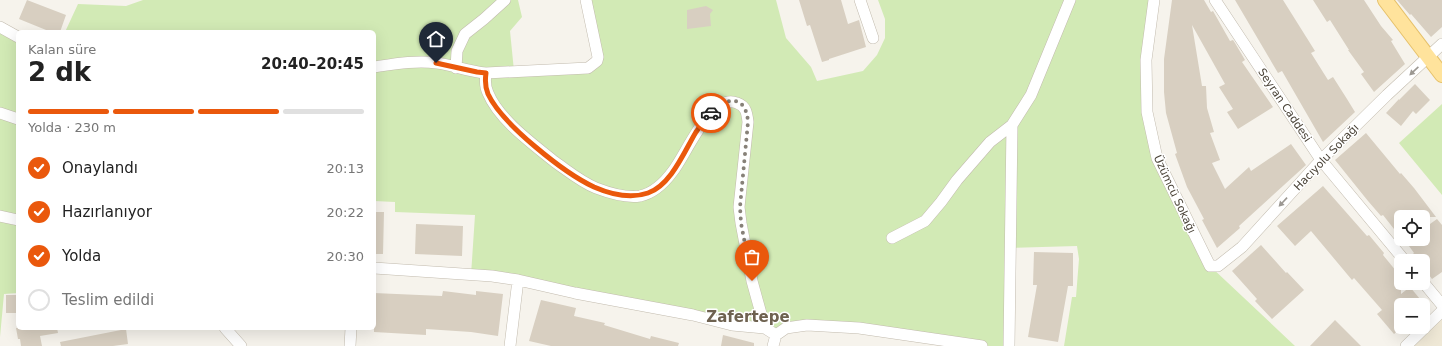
<!DOCTYPE html>
<html lang="tr">
<meta charset="utf-8">
<style>
:root{--surface:#fff;--page:#f6f6f6;--text:#222;--muted:#767676;--line:#e0e0e0;--accent:#ea580c}
body{margin:0;font-family:"DejaVu Sans",sans-serif;background:var(--page);color:var(--text);height:100vh;display:flex;flex-direction:column;font-size:15px;white-space:nowrap}
*{box-sizing:border-box;margin:0}
p{font-size:13px;color:var(--muted)}
.icon{flex:none;width:22px;height:22px;fill:none;stroke:currentColor;stroke-width:2;stroke-linecap:round;stroke-linejoin:round}
.map{position:relative;flex:1;overflow:hidden}
.sheet{position:absolute;left:16px;top:30px;width:360px;height:300px;display:flex;flex-direction:column;background:var(--surface);border-radius:6px;box-shadow:0 4px 16px #0002}
.sheet>*{flex:none}
.buttons{position:absolute;left:1394px;top:210px;display:grid;gap:8px}
.buttons a{display:grid;place-items:center;width:36px;height:36px;border-radius:6px;background:var(--surface);box-shadow:0 4px 16px #0002;font-size:20px}
.pin{position:absolute;display:grid;place-items:center;width:34px;height:34px;color:#fff;margin:-41px -17px;border-radius:50% 50% 50% 0;rotate:-45deg;box-shadow:0 0 4px #0007}
.pin .icon{rotate:45deg}
.courier{position:absolute;display:grid;place-items:center;width:40px;height:40px;margin:-20px;border:3px solid #ea580c;border-radius:50%;background:#fff;color:#222;box-shadow:0 1px 5px #0007}
.summary em{font-style:normal;font-weight:700}
.summary div{display:flex;flex-direction:column-reverse}
.summary{display:flex;align-items:center;justify-content:space-between;height:68px;padding:0 12px}
h1{font-size:26px;font-weight:700;line-height:30px}
.bar{display:grid;grid-template-columns:repeat(4,1fr);gap:6px 4px;align-content:center;height:48px;padding:0 12px}
.bar i{height:5px;border-radius:3px;background:var(--line)}
.bar .active{background:var(--accent)}
.bar p{grid-column:span 4}
ol{padding:0 12px;list-style:none}
li{display:flex;align-items:center;gap:12px;height:44px}
li p{margin-inline-start:auto}
li .icon{padding:4px;border-radius:50%;background:var(--accent);color:#fff;stroke-width:4}
li:last-child{color:var(--muted)}
li i{width:22px;height:22px;border:2px solid var(--line);border-radius:50%}
.map>svg:first-child{display:block}
.education{fill:#efe8d6}
.green{fill:#d2eab5}
.building{fill:#d8cfc1}
.lines{fill:none;stroke-linecap:round;stroke-linejoin:round}
.minor-casing{stroke:#c2bbae;stroke-width:12}
.major-casing{stroke:#e6c16a;stroke-width:16}
.minor{stroke:#fff;stroke-width:11}
.major{stroke:#ffe39c;stroke-width:14}
.oneway{fill:#9c9892}
.done{stroke:#878178;stroke-width:4;stroke-dasharray:0 7.2}
.route{stroke:#ea580c;stroke-width:5}
.labels{text-anchor:middle;stroke-width:3;stroke-linejoin:round;paint-order:stroke}
.street-label{font-size:11px;fill:#4b4439;stroke:#fff}
.district-label{font-size:15px;font-weight:bold;fill:#6e6250;stroke:#fff}
</style>
<div class="map">
<svg width="1442" height="346" viewBox="0 0 1442 346">
<rect width="100%" height="100%" fill="#f6f3ec"/>
<path class="education" d="M1442,311V346H1406Z"/>
<path class="green" d="M143,0H518L522,17L510,31L514,71L588,68L597,61L586,0H776L786,38L811,67L817,81L863,71L877,55L885,38V19L878,0H1154L1146,60L1157,158L1210,266L1295,346H1064L1072,297H1076L1079,259L1077,246L1010,248L1009,346H982L807,325L776,335L471,275L475,215L395,212V202L374,201V32H65L78,4L126,6Z
M0,27L18,37V293L4,294L0,337Z
M1442,104V195L1399,143Z"/>
<path class="building" d="M27,0L66,15L60,32H51L19,19Z
M799,0H841L848,24L859,20L866,47L829,59V60L822,62L810,25L807,26Z
M1172,0H1204L1211,12L1213,11L1230,41L1233,40L1235,43L1245,60L1242,62L1273,107L1238,129L1227,112L1233,109L1219,87L1225,84L1192,25L1202,86H1206L1207,108L1214,132L1210,133L1220,160L1212,163L1225,189L1249,167L1251,171L1291,144L1306,165L1239,226L1240,228L1217,248L1202,220L1204,219L1187,187L1175,154L1177,153L1166,113L1164,92V59Z
M1235,0H1283L1315,51L1311,53L1328,80L1333,77L1347,99L1355,112L1323,142L1282,71L1278,73Z
M1313,0H1364L1381,26L1393,40L1391,41L1405,64L1374,92L1361,74L1364,72L1348,50H1349L1330,20L1327,22Z
M1397,0H1442V27L1431,37L1411,14L1410,15Z
M706,6L713,10L710,14L711,26L687,29V10Z
M1415,84L1430,100L1416,114L1413,111L1401,126L1386,113L1399,99V100Z
M1366,133L1400,174L1401,173L1414,188L1436,217H1401V238L1383,215L1381,216L1368,201L1335,160Z
M1323,186L1367,236L1369,235L1384,253L1383,255L1401,277V294L1410,287L1425,305H1401V328L1394,334L1377,314L1382,310L1354,278L1352,280L1311,231L1295,246L1277,226Z
M374,212H384L383,254H374Z
M1437,219L1442,225V272L1432,279L1423,267V261H1418L1413,254L1414,253L1404,239H1423V229Z
M416,224L463,226L462,256L415,254Z
M1261,245L1286,273L1287,272L1304,290L1272,319L1255,301L1257,299L1232,271Z
M1034,252L1073,253V286H1068L1058,342L1028,337L1037,285H1033Z
M443,291L476,295V291L503,294L498,336L471,332L426,329V335L374,332V293L442,296Z
M6,295H18V313H6Z
M541,300L576,308L574,316L605,323L604,325L650,339L651,336L679,343L678,346H551L529,341Z
M1335,320L1361,346H1310Z
M16,328H57L58,333L40,336L42,346H21L20,339H18Z
M126,329L128,344L113,346H61L60,342Z
M723,335L754,343V346H721Z"/>
<g class="lines">
<defs>
<path id="minor" d="M860,0L873,38
M1154,0L1146,60L1147,112L1157,158L1210,266H1218L1242,247L1321,160L1387,95L1442,44
M1215,0L1321,160L1405,261
M0,27L18,37
M374,67C394,64 416,60 437,63C453,65 469,72 486,73L588,68L597,61L598,57L586,0
M456,68L457,51L465,34L484,19L505,0
M486,73C485,80 485,87 488,93C499,120 533,144 555,162C568,171 581,182 596,188C609,193 626,198 640,196C654,193 665,182 673,171C686,155 711,92 737,103C746,106 747,113 748,122L739,207L741,223L752,281L765,328L776,335
M0,113L18,119
M0,216L18,220
M892,238L925,221L941,202L957,180L990,142L1012,125
M374,268L492,276L518,280L575,293L693,315L732,325L765,328
M1423,282L1442,305
M225,328L241,346
M350,346L351,328
M510,346L518,280
M773,346L776,335L786,328L807,325L859,328L982,346
M1009,346L1012,125L1031,95L1070,0
M1406,346L1442,311"/>
<path id="major" d="M1385,0L1442,75"/>
</defs>
<use href="#minor" class="minor-casing"/>
<use href="#major" class="major-casing"/>
<use href="#minor" class="minor"/>
<use href="#major" class="major"/>
</g>
<defs><path id="oneway-solid" d="M-6-.8H1V-3.2L6.5 0L1 3.2V.8H-6Z"/></defs>
<g class="oneway">
<use href="#oneway-solid" transform="translate(1414 71) rotate(137)"/>
<use href="#oneway-solid" transform="translate(1283 202) rotate(133)"/>
</g>
<g class="lines">
<path class="done" d="M711,113C727,96 746,95 748,122L740,207L741,223L752,281"/>
<path class="route" d="M436,63L477,72L486,73C485,80 485,87 488,94C502,124 564,173 594,187C610,194 631,199 648,193C671,185 684,152 696,132C700,126 706,119 711,113"/>
</g>
<g class="labels">
<g class="street-label">
<text transform="translate(1285 105) rotate(56)" y="4">Seyran Caddesi</text>
<text transform="translate(1326 157) rotate(-46)" y="4">Hacıyolu Sokağı</text>
<text transform="translate(1175 194) rotate(65)" y="4">Üzümcü Sokağı</text>
</g>
<g class="district-label">
<text x="748" y="322">Zafertepe</text>
</g>
</g>
</svg>
<div class="buttons">
<a><svg class="icon" aria-label="locate" viewBox="0 0 24 24"><circle cx="12" cy="12" r="6"/><path d="M12 2v4M12 18v4M2 12h4M18 12h4"/></svg></a>
<a>+</a>
<a>−</a>
</div>
<div class="pin" style="left:752px;top:281px;background:#ea580c"><svg class="icon" aria-label="bag" viewBox="0 0 24 24"><path d="M5 8h14l-1 12H6zM9 8a3 3 0 0 1 6 0"/></svg></div>
<div class="pin" style="left:436px;top:63px;background:#1f2937"><svg class="icon" aria-label="home" viewBox="0 0 24 24"><path d="M3 11l9-7 9 7M6 9v11h12V9"/></svg></div>
<div class="courier" style="left:711px;top:113px"><svg class="icon" aria-label="car" viewBox="0 0 24 24"><path d="M5 17H2v-5l4-1 3-4h7l3 4 3 1v5h-3M9 17h6M6 11h13"/><circle cx="7" cy="17" r="2"/><circle cx="17" cy="17" r="2"/></svg></div>
<section class="sheet">
<div class="summary"><div><h1>2 dk</h1><p>Kalan süre</p></div><em>20:40–20:45</em></div>
<div class="bar"><i class="active"></i><i class="active"></i><i class="active"></i><i></i><p>Yolda · 230 m</p></div>
<ol>
<li><svg class="icon" aria-label="check" viewBox="0 0 24 24"><path d="M5 12l5 5 9-10"/></svg>Onaylandı<p>20:13</p></li>
<li><svg class="icon" aria-label="check" viewBox="0 0 24 24"><path d="M5 12l5 5 9-10"/></svg>Hazırlanıyor<p>20:22</p></li>
<li><svg class="icon" aria-label="check" viewBox="0 0 24 24"><path d="M5 12l5 5 9-10"/></svg>Yolda<p>20:30</p></li>
<li><i></i>Teslim edildi</li>
</ol>
</section>
</div>
